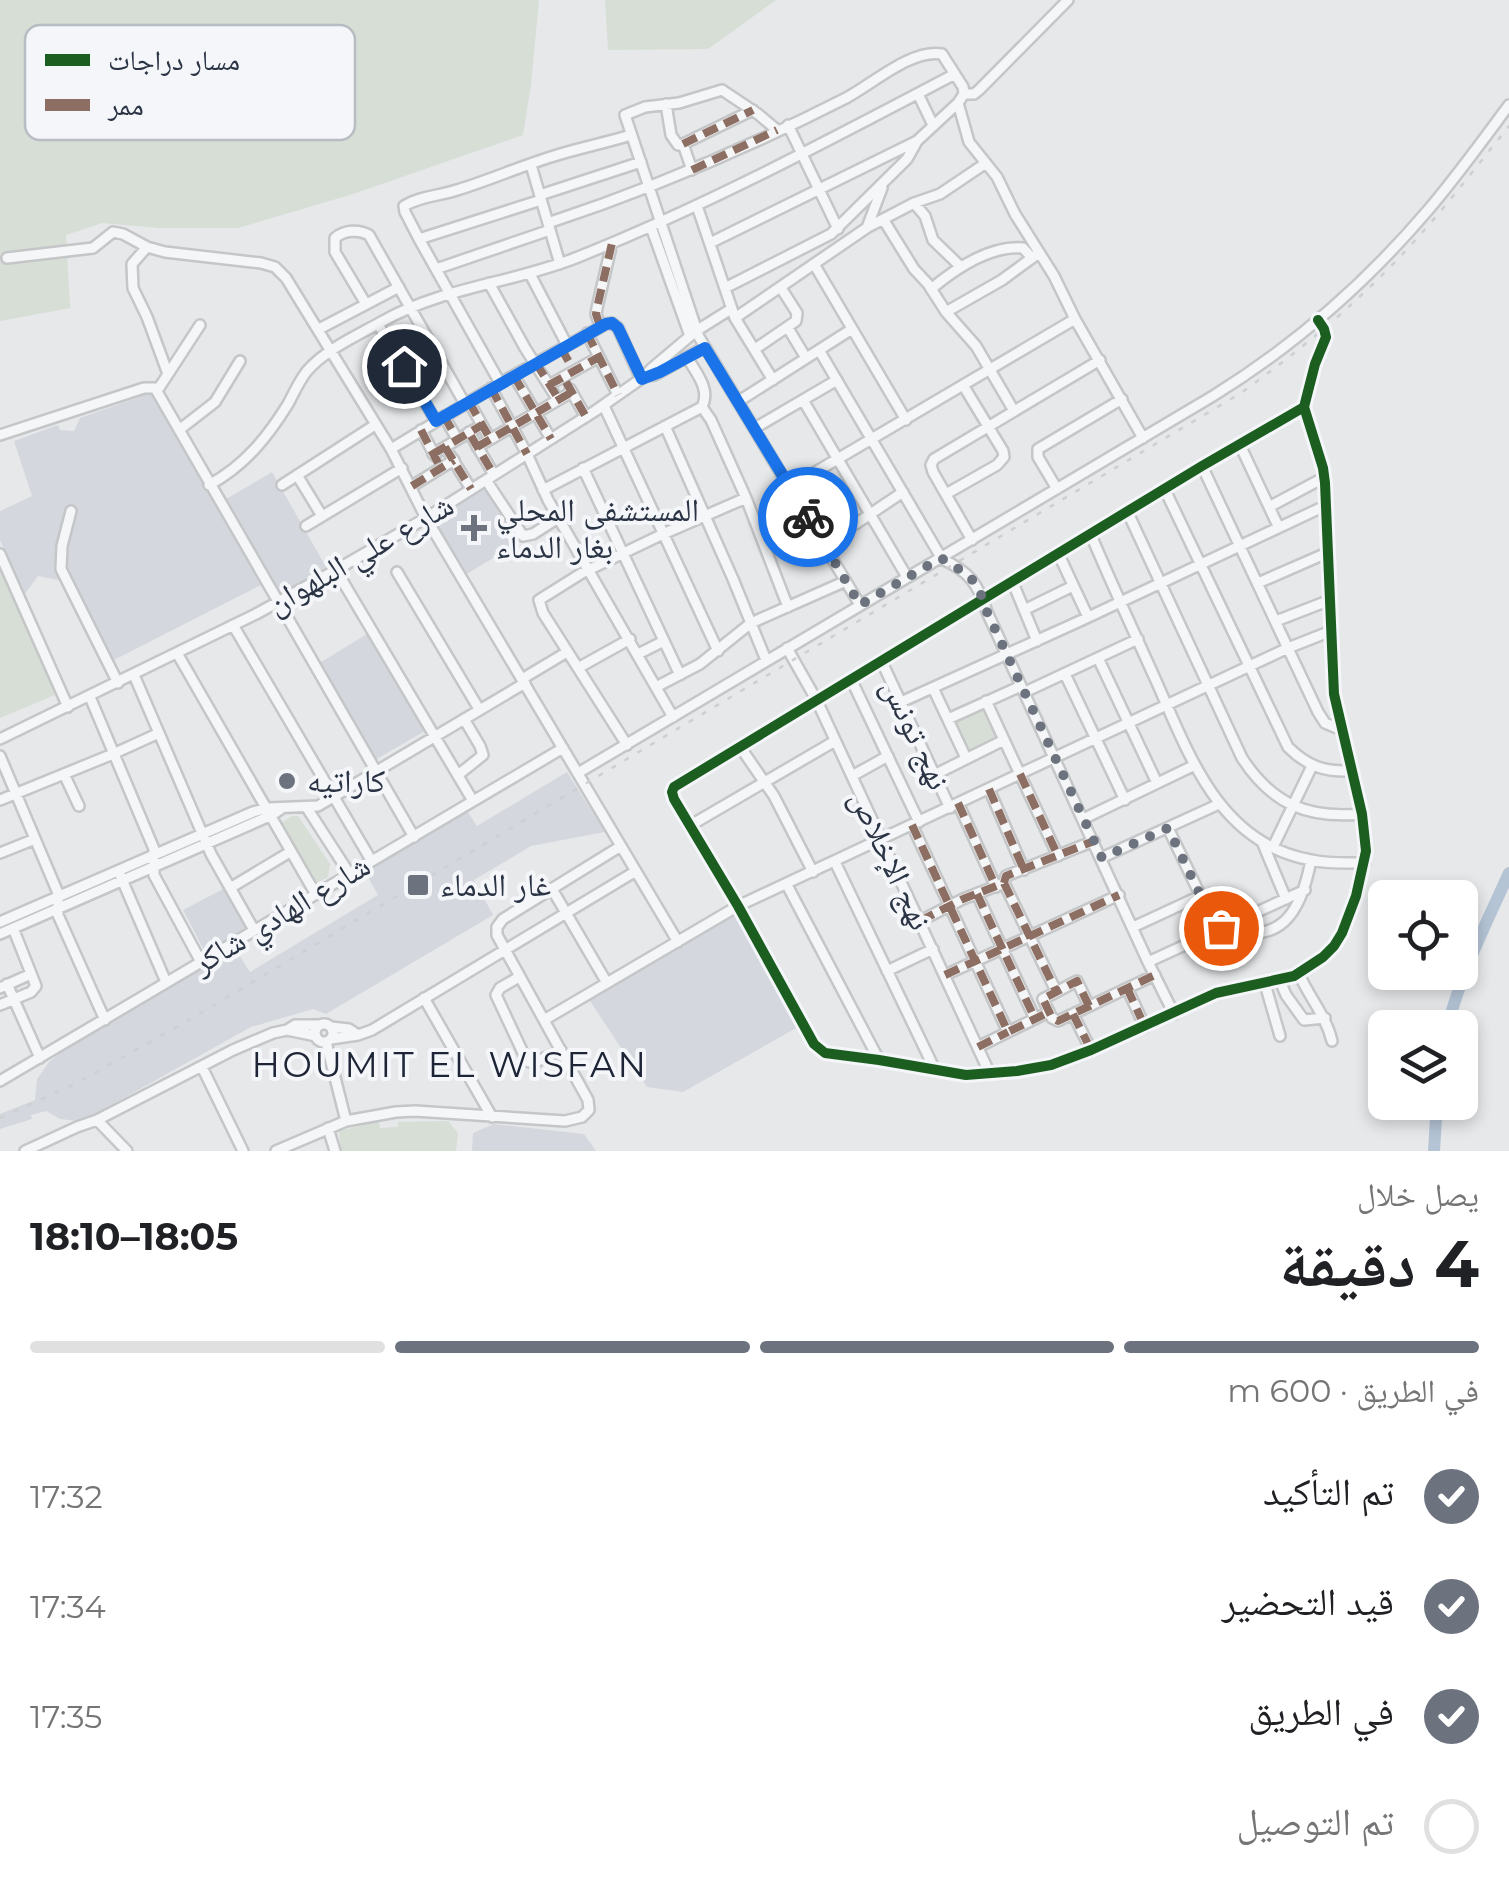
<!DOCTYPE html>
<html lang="ar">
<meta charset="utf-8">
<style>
:root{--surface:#fff;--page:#f6f6f6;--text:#202124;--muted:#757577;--line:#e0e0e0;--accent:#6c737f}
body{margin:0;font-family:Montserrat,"Noto Naskh Arabic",sans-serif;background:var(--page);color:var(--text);direction:rtl;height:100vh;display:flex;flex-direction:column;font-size:38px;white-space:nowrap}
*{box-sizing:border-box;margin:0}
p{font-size:32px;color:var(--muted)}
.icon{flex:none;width:55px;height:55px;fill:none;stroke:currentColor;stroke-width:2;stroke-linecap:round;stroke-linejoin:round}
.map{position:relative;height:1151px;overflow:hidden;direction:ltr}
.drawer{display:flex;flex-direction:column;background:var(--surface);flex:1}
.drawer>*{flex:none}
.buttons{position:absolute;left:1368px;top:880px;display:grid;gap:20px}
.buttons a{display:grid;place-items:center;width:110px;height:110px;border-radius:15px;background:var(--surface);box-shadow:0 5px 15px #0003;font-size:50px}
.pin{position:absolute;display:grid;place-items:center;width:85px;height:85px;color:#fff;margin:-42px;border:5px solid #fff;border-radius:50%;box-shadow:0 2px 10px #0007}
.courier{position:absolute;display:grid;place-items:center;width:100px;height:100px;margin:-50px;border:8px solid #1a73e8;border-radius:50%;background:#fff;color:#222;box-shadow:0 2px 12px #0007}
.summary em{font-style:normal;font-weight:700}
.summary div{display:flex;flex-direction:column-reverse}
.summary{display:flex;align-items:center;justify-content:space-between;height:170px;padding:0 30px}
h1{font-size:65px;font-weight:700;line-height:75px}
.bar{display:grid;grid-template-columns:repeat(4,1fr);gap:15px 10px;align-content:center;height:120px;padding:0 30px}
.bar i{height:12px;border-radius:8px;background:var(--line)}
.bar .current{background:var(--accent)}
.bar p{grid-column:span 4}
ol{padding:0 30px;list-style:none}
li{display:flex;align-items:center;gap:30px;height:110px}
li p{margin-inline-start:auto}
li .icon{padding:10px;border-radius:50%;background:var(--accent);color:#fff;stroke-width:4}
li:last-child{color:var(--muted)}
li i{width:55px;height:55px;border:5px solid var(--line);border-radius:50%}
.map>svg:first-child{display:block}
.built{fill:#d4d7dd}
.green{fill:#d6ded6}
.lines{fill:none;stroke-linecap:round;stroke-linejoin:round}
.river{stroke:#b4c4d5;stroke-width:12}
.minor-casing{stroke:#c4c6c8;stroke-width:14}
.minor{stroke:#f5f6f7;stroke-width:9}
.rail{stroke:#cecfd2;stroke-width:2.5;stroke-dasharray:5 10;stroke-linecap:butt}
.quiet{stroke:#8d6e63;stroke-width:8;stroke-dasharray:15 8;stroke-linecap:butt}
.cycleway-casing{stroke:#f4f6f9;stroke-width:16}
.cycleway{stroke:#1b5e20;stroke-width:10}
.done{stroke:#6c737f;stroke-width:10;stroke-dasharray:0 18}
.route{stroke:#1a73e8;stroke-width:12}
.poi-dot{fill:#6c737f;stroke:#f4f6f9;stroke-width:4}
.labels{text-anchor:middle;stroke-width:8;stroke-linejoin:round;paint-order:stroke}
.poi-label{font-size:32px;fill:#2b3445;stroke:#f4f6f9;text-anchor:start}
.street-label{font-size:32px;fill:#2b3445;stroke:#f4f6f9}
.neighbourhood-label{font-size:35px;letter-spacing:2.5px;fill:#1d2536;stroke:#f4f6f9}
.key{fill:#f4f6f9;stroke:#b8bcc3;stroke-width:2.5}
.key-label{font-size:28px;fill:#2b3445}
</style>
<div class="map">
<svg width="1509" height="1151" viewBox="0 0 1509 1151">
<rect width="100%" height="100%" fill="#e6e8ea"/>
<path class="built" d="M151,393L261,585L112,661L102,644L88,638L63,581L38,576L24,595L0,540V511L32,496L14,441L58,425L60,430L74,431L80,418Z
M272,472L326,567L278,597L223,501Z
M483,486L519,542L467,574L429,514Z
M367,634L425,731L375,760L318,664Z
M567,772L605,832L531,846L474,880L493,915L326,1014L313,1009L251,1027L86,1119L78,1121L60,1119L46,1111L31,1115L32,1119L0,1129V1114L35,1100L37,1079L49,1062L68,1047L234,947L250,972L378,895L364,870L466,809L477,826Z
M225,888L249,929L206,954L183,910Z
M734,913L798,1027L683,1092L647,1087L588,998Z
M494,1124L584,1134L596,1151H472L473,1133Z"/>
<path class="green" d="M0,0H539L531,84L523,135L353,194L238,228H159L102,223L66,235L70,308L0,321Z
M605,0H776L708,49L608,50Z
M0,566L55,695L0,718Z
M985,705L1000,738L968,753L952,720Z
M292,816H298L330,864L328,877L313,885L281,828L283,822Z
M379,1121L380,1128L398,1127V1122L448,1121L458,1133L456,1151H341L339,1131Z"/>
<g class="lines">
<path class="river" d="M1447,1028C1462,971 1485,926 1509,873
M1434,1151L1437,1102"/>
<defs>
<path id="minor" d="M918,94L933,125
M964,94H974L979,90L1068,0
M958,103L969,142L997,177L1015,214L1054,276L1075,319L1143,438
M666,104L671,135L678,145L683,144L692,170
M788,125L838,229
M777,130L758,114L722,90L679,103L645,107L625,115L699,337L860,605
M683,144L753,110
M531,165L560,264
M540,195L641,162
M914,203L925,216L933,240L961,267
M697,206L735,318L773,380
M883,219L914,269L928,284L946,312L976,346L1014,411
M548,223C651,189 750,147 846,98C874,83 911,49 942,54L963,87L964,94L958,103L917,141L710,243
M868,225L882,188
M651,227L690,336
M419,239L541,200
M147,247L132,264L133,288L147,317L168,374
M7,258L93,248L113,232L123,234L147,247L165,252L261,263L275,267L286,278L391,449L426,518L678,942
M814,264L906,420
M436,269L550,230
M530,274L567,345
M489,283L525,348L558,400
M725,288L831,234L907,159L917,141
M931,289C955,269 990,245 1023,248L1032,258
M366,304L335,252V238C344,230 359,229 369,235L465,404
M946,312L1002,280L1036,255
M735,318L868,227L914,203L940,194L986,163
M378,324L436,421
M600,326L596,314L597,308L612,243
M788,328L806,358
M319,329L399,287
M587,333L618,395
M755,349L796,321L797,313L781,288
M819,350L942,559C970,572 978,584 987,612L1148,962L1174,1014
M514,376L551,439
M645,376L655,375L705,347
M500,383L419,239L405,212L404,206C420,196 439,196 457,190C490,180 521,166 554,156C579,148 605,143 631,135
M549,385L599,357
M491,388L527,454L548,500L673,717
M570,389L586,417
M157,391L200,325
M803,400L907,577
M739,401L852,329
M469,402L490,439
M604,406L718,651
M702,407L711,420L746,498L788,607
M1304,407L1202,466L674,787L672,792L674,799L738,906L814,1044L825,1053L879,1060L966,1075L1017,1071L1051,1065L1091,1050L1216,993L1294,976L1323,957L1334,946L1342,933L1356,896L1366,851L1362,814L1334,694L1325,483L1323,468L1304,407L1315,364L1326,337L1324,329L1318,320
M444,416L457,439
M665,426L733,579L766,660
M755,428L837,380
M179,430L215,402L240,361
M421,430L435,456
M469,432L494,475
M0,435L144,388H155L414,837
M1240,445L1278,526
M445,447L471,489
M477,447L572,392
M391,449L500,383L606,324L612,323L618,328L641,379
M433,454L482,425
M1202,466L1318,712L1325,723L1342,730
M583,468L680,675
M297,475L322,516
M486,480L523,536L533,534L558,518
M209,485C244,466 267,438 288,404C294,393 299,381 307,371C326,349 358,335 383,321C443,287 514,283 578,257C708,205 831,139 955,74
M282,485L375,425
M412,486L454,460
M790,487L1075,319
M1057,489L1038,457V449L1122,399
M543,490L702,407C711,389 696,373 687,357
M1165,490L1288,747C1307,766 1324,772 1351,771
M946,494L997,465L1004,457L1003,451L963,385
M1269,507L1325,477
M71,511L62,546L61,569L118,683
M1128,513L1242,758C1272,804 1307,819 1362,814
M306,526L402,468
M1091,535C1112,585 1135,634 1157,683C1190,757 1220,844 1311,860C1329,864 1347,863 1365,863
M972,540L933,472L931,465L934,459L1100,360
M823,543L857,523L903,492
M0,554L68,707
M1059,555L1088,617
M336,570L473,801
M397,572L479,709
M1013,583L1037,641
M1258,583L1329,552
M1024,610L1073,586
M1276,621L1330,600
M233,625L371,860
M787,648L817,701L990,1074
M177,653L315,893
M638,654L664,641
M1098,658L1157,783
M881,660L950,808
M578,668L630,639
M1065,674L1125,800
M134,675L211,854L254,930
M522,679L567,652
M851,679L919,822
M656,687L700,664L751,623L846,581
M933,688L966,758
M1025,692L1138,639
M90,697L154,849V875L201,962
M986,701L1058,856
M901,702L1080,621L1327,505
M948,719L1021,686
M0,739L256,614L336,570L426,518L595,411L645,376L651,369L696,331L731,309
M627,745L543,613L539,600L582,573L663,534L746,498
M742,745L743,751L774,796L813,872
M0,756L58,893V915L105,1020
M578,773L1213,396C1294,346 1367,282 1429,209C1457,176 1483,140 1509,105
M64,774L79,806
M458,775L483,755L480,746L464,719
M934,775L1004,740
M852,776L888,756
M989,789L1024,870
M0,800L113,754L159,733
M958,803L996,887
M307,808L349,873
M1083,819L1195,765
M691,825L835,741
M912,825L1008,1032L1049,1012
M1168,828L1217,930
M1263,844L1286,899
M1273,847L1312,766
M0,853L35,839
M1101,858L1219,804
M835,862L935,1070
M120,875L166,982
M1004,883L1056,991
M787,885L879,1060
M230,888L290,852
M552,889L607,983
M977,894L1035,1019
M920,921L963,899L1004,883L1006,876L1094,841
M0,922L253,812L268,808L318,806L525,683
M1133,927L1200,896
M1221,928C1281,947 1301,913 1311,860
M0,934L272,815L281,809
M1148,962L1305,890
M887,971L933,949
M1299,974C1309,997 1326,1016 1332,1041
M945,975L1119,895
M519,977L500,988L496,995L524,1055L529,1062H536L561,1050
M1280,981L1286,995L1304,1020L1325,1018
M7,984L40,1058
M1265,984L1280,1036
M0,988L31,974
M1127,988L1145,1027
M424,998L492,1117
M0,1005L31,992L36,986L13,928
M1089,1006L1077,981L1043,999L1052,1018L1058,1021L1155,975
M1073,1014L1091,1050
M544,1020L738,906L1288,648L1331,631
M315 1033a9 9 0 1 1 18 0a9 9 0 1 1-18 0Z
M331,1027L349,1029L358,1035
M287,1030L295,1025H320
M331,1039L358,1035L372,1030L636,871
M326,1042L346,1121
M978,1047L1008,1032
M202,1067L243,1151
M0,1081L563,748
M97,1120L127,1151
M328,1128L335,1151
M25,1151L77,1127L97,1120L233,1050L273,1033L287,1030L316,1036
M276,1151L346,1121L396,1112L415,1111L565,1121L582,1117L589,1110L588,1100L497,935V927L503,919L621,846"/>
</defs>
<use href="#minor" class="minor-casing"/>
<use href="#minor" class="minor"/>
<path class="rail" d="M0,1118L75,1084L189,1020L1241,393C1302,349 1360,301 1410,246C1445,208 1477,166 1509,126"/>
<path class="quiet" d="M683,144L753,110
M692,170L777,130
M600,326L596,314L597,308L612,243
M587,333L618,395
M561,348L574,371
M536,363L556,395
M514,376L551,439
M566,382L586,417
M549,385L599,357
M491,388L527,454
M469,402L488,435
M444,416L457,439
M421,430L438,463
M471,436L494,475
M445,447L471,489
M477,447L572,392
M433,454L482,425
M412,486L454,460
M1020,774L1058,856
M989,789L1024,870
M958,803L996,887
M912,825L1008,1032L1049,1012
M1004,883L1056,991
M977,894L1035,1019
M920,921L963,899L1004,883L1006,876L1094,841
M945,975L1119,895
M1127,988L1145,1027
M1089,1006L1077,981L1043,999L1052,1018L1058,1021L1155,975
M1073,1014L1091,1050
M978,1047L1008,1032"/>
<defs>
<path id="cycleway" d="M1304,407L1202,466L674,787L672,792L674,799L738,906L814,1044L825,1053L879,1060L966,1075L1017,1071L1051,1065L1091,1050L1216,993L1294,976L1323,957L1334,946L1342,933L1356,896L1366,851L1362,814L1334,694L1325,483L1323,468L1304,407L1315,364L1326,337L1324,329L1318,320"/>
</defs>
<use href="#cycleway" class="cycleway-casing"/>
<use href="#cycleway" class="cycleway"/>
</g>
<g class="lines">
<path class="done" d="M808,517L860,605L941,558C971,577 976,576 987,612L1102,858L1168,828L1217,930L1221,928"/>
<path class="route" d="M404,366L436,421L606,324L612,323L618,328L642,379L660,372L705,348L808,517"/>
</g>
<g class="poi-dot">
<path d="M469 513h10v10h10v10h-10v10h-10v-10h-10v-10h10z"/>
<circle cx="287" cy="781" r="10"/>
<rect x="406" y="873" width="24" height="24" rx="5"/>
</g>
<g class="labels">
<g class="poi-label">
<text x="496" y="521">المستشفى المحلي<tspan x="496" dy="37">بغار الدماء</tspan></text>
<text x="307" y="792">كاراتيه</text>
<text x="440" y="896">غار الدماء</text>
</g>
<g class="street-label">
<text transform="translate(360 554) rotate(-30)" y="11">شارع علي البلهوان</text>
<text transform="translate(916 734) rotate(65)" y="11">نهج تونس</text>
<text transform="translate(891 860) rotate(65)" y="11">نهج الإخلاص</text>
<text transform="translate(281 914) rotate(-31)" y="11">شارع الهادي شاكر</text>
</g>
<g class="neighbourhood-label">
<text x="450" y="1077">HOUMIT EL WISFAN</text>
</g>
</g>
<rect x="25" y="25" width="330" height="115" rx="15" class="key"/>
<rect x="45" y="54" width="45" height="12" fill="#1b5e20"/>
<rect x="45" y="99" width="45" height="12" fill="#8d6e63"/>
<g class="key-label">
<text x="108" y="70">مسار دراجات</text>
<text x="108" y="115">ممر</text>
</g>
</svg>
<div class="buttons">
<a><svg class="icon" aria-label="locate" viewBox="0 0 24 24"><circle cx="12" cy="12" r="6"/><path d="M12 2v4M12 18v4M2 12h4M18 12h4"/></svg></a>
<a><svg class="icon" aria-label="layers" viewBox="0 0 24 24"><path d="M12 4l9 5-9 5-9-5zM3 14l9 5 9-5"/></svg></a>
</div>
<div class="pin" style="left:1221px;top:928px;background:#ea580c"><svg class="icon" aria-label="bag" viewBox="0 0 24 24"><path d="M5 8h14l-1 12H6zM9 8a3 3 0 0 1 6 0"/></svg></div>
<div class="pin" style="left:404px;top:366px;background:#1f2937"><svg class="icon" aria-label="home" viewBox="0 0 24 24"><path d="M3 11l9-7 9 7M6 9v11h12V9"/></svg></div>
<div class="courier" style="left:808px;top:517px"><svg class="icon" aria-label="bike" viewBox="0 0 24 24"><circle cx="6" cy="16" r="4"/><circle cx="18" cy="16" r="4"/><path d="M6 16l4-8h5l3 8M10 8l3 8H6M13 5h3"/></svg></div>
</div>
<section class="drawer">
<div class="summary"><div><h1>4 دقيقة</h1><p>يصل خلال</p></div><em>18:05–18:10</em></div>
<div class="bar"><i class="current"></i><i class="current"></i><i class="current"></i><i></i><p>في الطريق · 600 m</p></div>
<ol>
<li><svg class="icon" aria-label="check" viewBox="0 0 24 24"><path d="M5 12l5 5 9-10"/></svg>تم التأكيد<p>17:32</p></li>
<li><svg class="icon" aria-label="check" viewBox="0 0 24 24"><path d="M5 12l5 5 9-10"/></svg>قيد التحضير<p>17:34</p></li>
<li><svg class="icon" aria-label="check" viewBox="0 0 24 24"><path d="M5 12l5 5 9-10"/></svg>في الطريق<p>17:35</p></li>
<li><i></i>تم التوصيل</li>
</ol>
</section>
